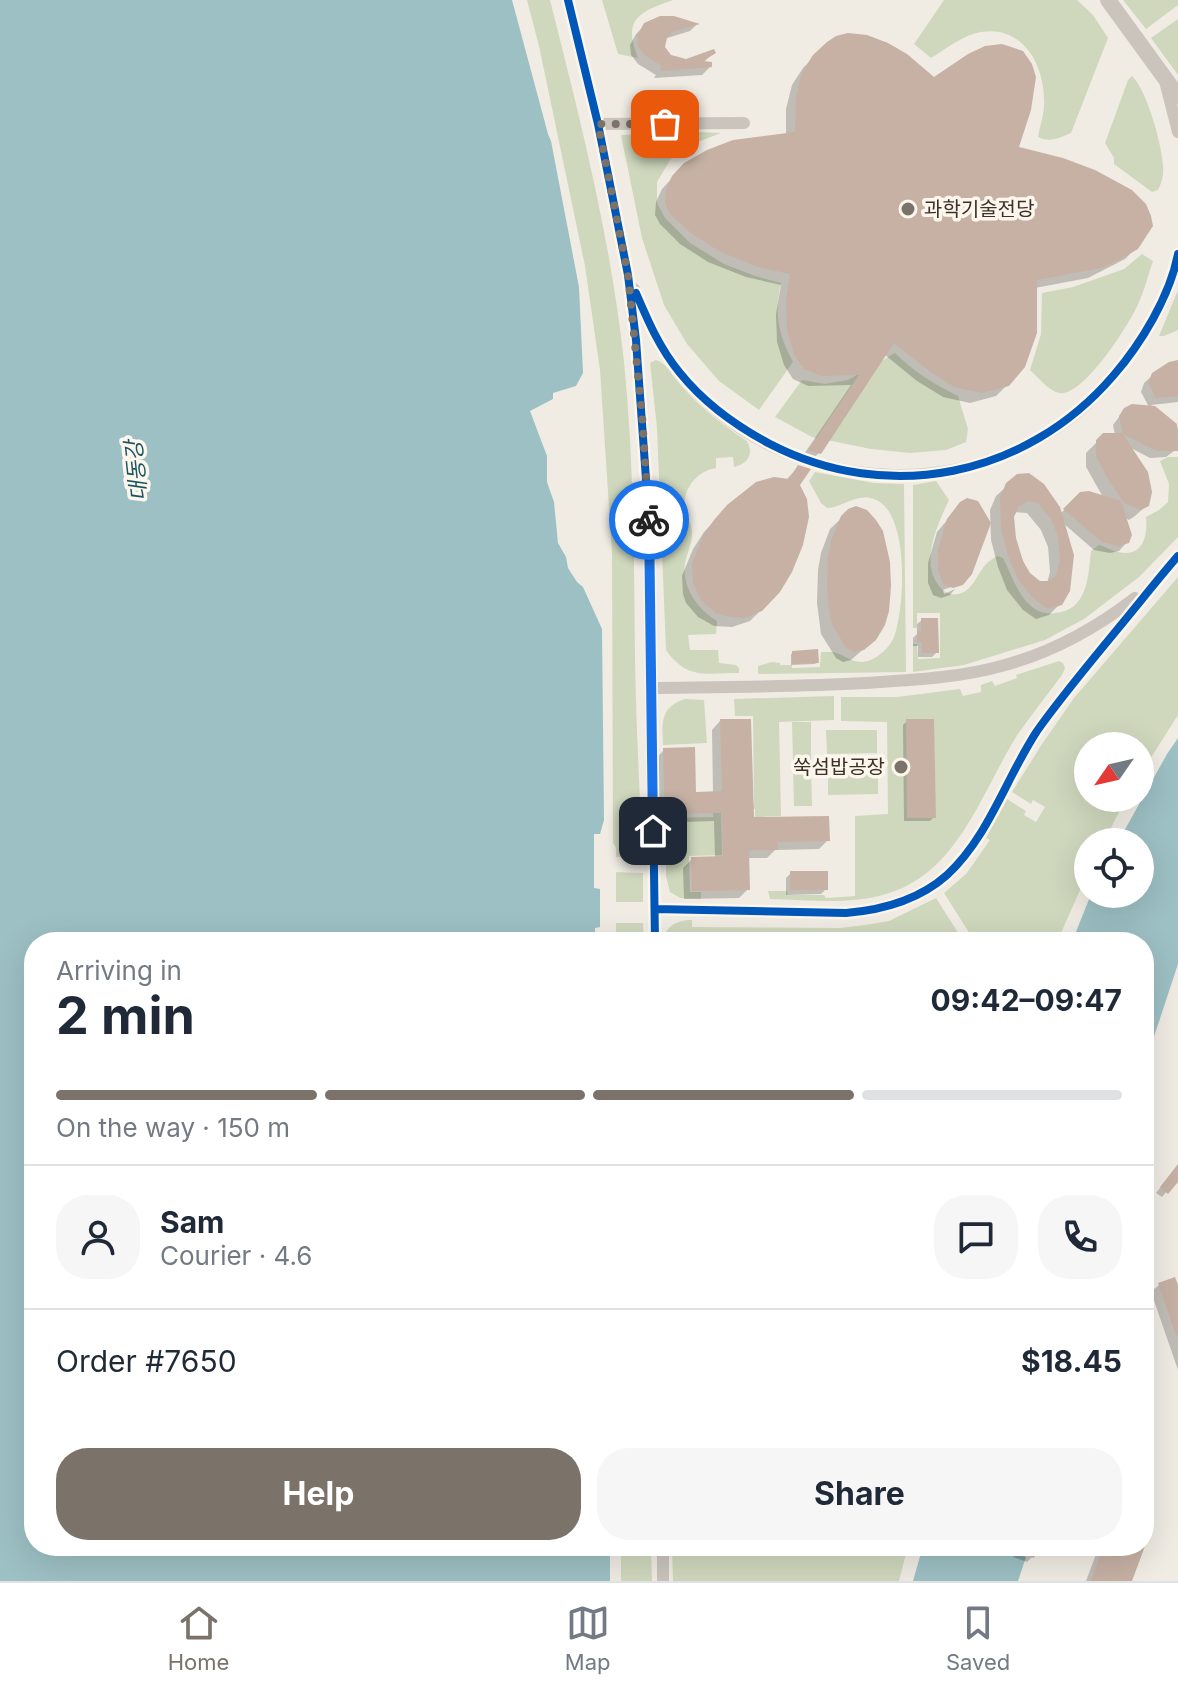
<!DOCTYPE html>
<meta charset="utf-8">
<style>
:root{--surface:#fff;--page:#f6f6f7;--text:#1f2937;--muted:#747a83;--line:#e0e1e3;--accent:#7b726a}
body{margin:0;font-family:Inter,"Noto Sans KR",sans-serif;background:var(--page);color:var(--text);height:100vh;display:flex;flex-direction:column;font-size:30px;white-space:nowrap}
*{box-sizing:border-box;margin:0}
p{font-size:26px;color:var(--muted)}
.icon{flex:none;width:44px;height:44px;fill:none;stroke:currentColor;stroke-width:2;stroke-linecap:round;stroke-linejoin:round}
.map{position:relative;flex:1;overflow:hidden}
.sheet{position:absolute;left:24px;top:932px;width:1130px;height:624px;display:flex;flex-direction:column;background:var(--surface);border-radius:32px;box-shadow:0 8px 32px #0002}
.sheet>*{flex:none}
.needle{width:52px;rotate:236deg}
.buttons{position:absolute;left:1074px;top:732px;display:grid;gap:16px}
.buttons a{display:grid;place-items:center;width:80px;height:80px;border-radius:50%;background:var(--surface);box-shadow:0 8px 32px #0002;font-size:40px}
.pin{position:absolute;display:grid;place-items:center;width:68px;height:68px;color:#fff;margin:-34px;border-radius:16px;box-shadow:0 4px 12px #0006}
.courier{position:absolute;display:grid;place-items:center;width:80px;height:80px;margin:-40px;border:6px solid #1a73e8;border-radius:50%;background:#fff;color:#222;box-shadow:0 2px 10px #0007}
.overview em{font-style:normal;font-weight:700}
.overview div{display:flex;flex-direction:column-reverse}
.overview{display:flex;align-items:center;justify-content:space-between;height:136px;padding:0 32px}
h1{font-size:52px;font-weight:700;line-height:60px}
.bar{display:grid;grid-template-columns:repeat(4,1fr);gap:12px 8px;align-content:center;height:96px;padding:0 32px}
.bar i{height:10px;border-radius:6px;background:var(--line)}
.bar .selected{background:var(--accent)}
.bar p{grid-column:span 4}
.line{display:flex;align-items:center;gap:20px;padding:0 32px;border-top:2px solid var(--line)}
.line div{flex:1}
.round{display:grid;place-items:center;flex:none;width:84px;height:84px;border-radius:32px;background:var(--page)}
.button{display:flex;gap:16px;margin-top:auto;padding:16px 32px}
.button a{flex:1;height:92px;border-radius:32px;background:var(--accent);color:#fff;font-size:32px;font-weight:700;line-height:92px;text-align:center}
.button a+a{background:var(--page);color:var(--text)}
.menu{display:flex;justify-content:space-around;align-items:center;height:112px;border-top:2px solid var(--line);background:var(--surface);font-size:22px;color:var(--muted)}
.menu a{display:grid;justify-items:center;gap:4px}
.menu .selected{color:var(--accent)}
.map>svg:first-child{display:block}
.green{fill:#cfd8bd}
.water{fill:#9dc0c4}
.shadow{fill:#0003;fill-rule:evenodd}
.building{fill:#c6b1a4;fill-rule:evenodd}
.lines{fill:none;stroke-linecap:round;stroke-linejoin:round}
.minor{stroke:#cac4bd;stroke-width:12}
.tertiary{stroke:#cac4bd;stroke-width:16}
.cycleway-casing{stroke:#fcf6ec;stroke-width:13}
.cycleway{stroke:#0057b8;stroke-width:8}
.done{stroke:#7b726a;stroke-width:8;stroke-dasharray:0 14.4}
.route{stroke:#1a73e8;stroke-width:10}
.poi-dot{fill:#7b726a;stroke:#fcf6ec;stroke-width:3}
.labels{text-anchor:middle;stroke-width:7;stroke-linejoin:round;paint-order:stroke}
.poi-label{font-size:20px;fill:#3c3129;stroke:#fcf6ec;text-anchor:start}
.water-label{font-size:22px;font-style:italic;fill:#1a5763;stroke:#fcf6ec}
</style>
<div class="map">
<svg width="1178" height="1581" viewBox="0 0 1178 1581">
<rect width="100%" height="100%" fill="#f0ece4"/>
<path class="green" d="M527,0H550C580,118 611,240 624,362C634,460 634,559 635,658C636,724 640,791 642,857H616V848L613,843L612,553L600,370L585,266L539,46Z
M602,0H673C640,12 622,18 638,58L618,54Z
M944,0H1077L1093,15L1108,38L1071,133C1059,138 1050,143 1038,137C1040,125 1045,112 1044,100C1044,64 1022,25 981,32C963,35 946,49 931,58L914,44Z
M1123,0H1178V5L1146,29Z
M1178,19V75L1151,38Z
M1132,76C1147,90 1162,145 1163,166C1164,175 1162,182 1158,190L1152,192L1114,164V158L1105,143L1128,80Z
M701,132L721,133L690,145L670,160L657,182V203L665,218L690,243L724,264L755,276L781,283C774,314 778,334 793,362L759,410L719,381L687,344L664,305L642,238L621,135Z
M1142,254L1153,261C1148,275 1145,289 1139,302C1131,322 1083,398 1059,393C1049,391 1038,377 1030,370L1041,334L1042,293L1073,287L1124,269Z
M1178,290V330L1164,336H1159Z
M895,353C914,372 934,384 958,396L968,429L966,442L946,450L910,453L871,449L812,437L775,417L802,380L825,384L848,380Z
M656,360C665,363 669,370 674,377C695,403 719,423 747,441C754,454 748,464 734,467L733,457L716,458V468C697,471 682,489 685,509C686,518 692,523 692,533C692,544 687,553 685,563C682,588 697,609 717,621L716,634L688,635L690,650H718L719,663L736,665L739,668V673C705,673 687,680 666,650L657,428L650,363Z
M1168,457H1178V537L1139,577L1084,619L1045,640L964,665L913,672V644H917L918,659L940,658V613H917V628H913V485L936,481L949,500C938,523 921,560 937,583C941,590 949,596 958,594C971,592 976,577 983,568C986,563 992,559 997,556L1003,558C1011,574 1017,594 1031,606C1038,612 1045,614 1054,613C1088,611 1088,577 1091,551L1099,545C1106,547 1112,551 1118,552C1143,558 1148,536 1146,517L1159,510L1168,502L1169,484L1160,461Z
M815,472L874,483L904,484L906,672L758,674V666L772,662L780,663V665H792V668L820,667L821,652C825,652 829,652 833,652C846,655 853,665 868,661C878,658 890,647 894,637C905,608 910,511 874,499C854,493 843,508 827,508L821,503L809,481Z
M1178,577V715L1140,775V746H1088V798H1126L1104,842H1088V872L1057,942H975L944,893L966,874L990,840L986,838L1007,799L1026,811L1024,815L1036,822L1045,807L1033,800L1031,804L1012,792L1042,744L1074,698Z
M1059,661L1063,663L1065,668L1062,675C1047,695 1032,714 1018,734C981,792 959,873 886,894C849,905 809,900 770,899L768,891H787L788,895H824L826,898L855,896V816L888,814L887,722L841,721V697H897L960,689L963,696L981,692V685L992,681L995,686L1017,678L1016,675Z
M834,696V720L779,722L781,816L755,817V809H721L722,855L689,856L690,892H701V899L680,898L670,892L666,876V818L713,817L714,804L754,803L753,716H735L734,699Z
M685,699L704,700L707,743L663,745C662,723 660,707 685,699Z
M792,722H811V760H793Z
M826,730H877V753L827,754Z
M793,769H811L812,806H794Z
M828,771H878V794L828,795Z
M616,872L643,873V902H616Z
M936,898L964,942H663C665,926 677,920 692,920V927L840,928L865,925L889,921Z
M616,923H643L644,942H616Z
M621,1546H651L652,1581H621Z
M672,1546H908L899,1581H673Z"/>
<path class="water" d="M0,0H512L548,134L551,141L579,287L583,373L576,386L553,393V399L530,411L547,456V482L554,502L558,543L566,557L568,568L577,582L583,587L602,629L604,820L600,834H594V888L600,889V927L595,928V942H34V1546H610V1581H0Z
M1178,738V964L1144,1067V942H1072L1091,894H1140V842H1118L1167,754Z
M923,1546H1017L1015,1552L1026,1557L1018,1581H913Z"/>
<path class="shadow" d="M645,25H696L690,31L664,39L663,47L669,56L686,61L714,52L703,63L710,67L702,75L654,78L656,75L638,64L631,55L630,45L636,34Z
M828,43L1017,149L1136,248L1125,259L1088,278L1035,288L1008,384L996,396L970,403L943,397L917,381L885,355L819,453L808,463L800,460L851,385L808,386L793,379L784,365L777,342L776,314L781,285L746,277L708,262L680,244L660,224L655,215L656,202L662,189L674,176L786,136V109L792,85L803,68Z
M1178,362V402L1151,405L1178,428V448L1166,457L1150,458L1129,447L1147,505L1135,516L1129,520L1125,518L1127,542L1119,551L1110,553L1094,550L1063,523L1060,604L1049,615L1036,619L1023,610L1007,590L998,567L991,540L990,510L996,496L1008,485L1060,514L1081,494L1103,497L1086,467V453L1104,435H1115L1113,425L1125,409L1149,407L1141,392L1144,383L1153,375ZM1014,512L1027,513L1041,530L1048,547L1050,572L1047,583H1039L1028,574L1014,538Z
M798,467L768,603L750,621L732,627L714,626L698,617L686,603L683,594L682,576L693,549L704,532L717,518L786,480Z
M961,504L962,583L943,590L944,594L955,589L950,595L941,598L933,595L928,583V563L937,532Z
M849,511L875,639L851,660L843,662L836,658L821,634L817,603L818,570L821,553L830,529Z
M922,620L937,652L932,657H918V646H913V638L917,634V624Z
M793,653L817,662L815,664L791,665V654Z
M720,721L752,820L828,840L819,849L775,850L767,858H747L748,889L739,898L684,899L683,868L692,859H715L714,821L657,823L655,759L664,750L694,794H713L712,730Z
M907,721L934,817L930,821H904L903,725Z
M791,873L826,889L821,894L786,895V878Z
M1178,1176V1178L1162,1197L1156,1193L1169,1177Z
M1159,1285L1178,1291V1370L1151,1292Z
M1144,1301L1153,1303L1150,1315L1145,1320Z
M1017,1546H1036L1032,1557L1027,1562L1013,1557Z
M1099,1546H1143L1129,1581H1086Z"/>
<path class="building" d="M660,16H674L700,24L672,32L667,38L665,47L671,55L686,59L714,49L716,53L703,61L712,62V67L661,71L660,67H663L646,56L638,46L637,36L644,23Z
M848,33L867,35L888,43L907,54L934,77L968,54L985,46L1002,44L1023,51L1032,64L1036,77L1031,110L1019,147L1063,158L1095,170L1132,190L1146,204L1151,216L1153,226L1138,249L1117,261L1101,268L1037,280V333L1025,367L1009,386L982,393L954,387L928,370L894,343L821,454L808,450L859,375L820,376L803,368L794,354L787,330L786,301L790,274L758,267L719,251L691,233L670,214L665,203L666,189L672,176L684,163L707,150L733,140L795,132L796,97L802,73L813,55L827,42L836,36Z
M1178,360V396L1156,398L1148,383L1152,373L1169,362Z
M1132,404L1155,406L1177,424L1178,451H1157L1123,434L1119,416L1124,408Z
M1103,433H1122L1148,472L1152,492L1149,506L1141,510L1124,503L1107,477L1096,456V440Z
M798,465L811,469L800,485L807,499L809,517L803,545L792,572L780,592L762,611L744,618L725,616L716,613L701,600L693,583L692,564L703,536L714,520L727,505L751,486L756,482L774,477L789,479Z
M1029,473L1044,484L1060,507L1074,555L1070,591L1062,605L1048,609L1034,599L1018,579L1008,556L1001,528L1000,498L1006,483L1017,474ZM1028,501L1038,503L1051,519L1058,536L1060,560L1056,576L1048,581H1040L1030,573L1023,561L1016,538L1014,517L1019,506Z
M1089,491L1121,501L1132,535L1129,543L1119,546L1102,542L1063,509L1080,492Z
M967,498L978,501L991,523L972,574L963,585L953,588L944,585L938,571V550L947,519L960,502Z
M856,506L867,510L876,520L883,531L890,562L891,586L889,611L885,625L876,640L864,650L855,652L846,648L831,622L827,591L828,557L831,541L841,516L848,509Z
M921,618H938L939,653H922V642H917V631H921Z
M818,649L819,663L792,664V651Z
M720,719H751L754,817L829,816L830,841L778,842V850H749L750,890L692,891L691,857L723,856L722,813L665,814L663,748L695,747L696,792L722,791Z
M906,719H934L936,818H907Z
M790,871H828V890H790Z
M1178,1164V1182L1168,1194L1160,1187Z
M1175,1277L1178,1285V1335H1176L1158,1283Z
M1004,1546H1038L1034,1558L1004,1548Z
M1104,1546H1145L1132,1581H1091Z"/>
<g class="lines">
<path class="minor" d="M568,0L598,124L628,275L636,340L649,521L655,942
M1165,81L1178,132
M598,124L744,123
M634,289C647,318 660,349 680,374C789,505 997,510 1109,381C1139,347 1170,299 1178,254
M651,688C722,687 794,687 865,683C912,680 960,678 1005,665C1053,652 1096,628 1135,598
M655,909L846,913C882,910 919,900 947,875C989,836 1006,778 1037,731C1062,696 1089,664 1116,631C1137,606 1157,580 1178,556
M663,1546V1581"/>
<path class="tertiary" d="M1108,0L1178,96"/>
<defs>
<path id="cycleway" d="M568,0L598,124L628,275L636,340L649,521L655,942
M636,293C648,321 660,349 680,373C705,404 736,426 770,444C888,505 1026,477 1113,376C1141,344 1170,296 1178,254
M655,909L846,913C882,910 919,900 947,875C989,836 1006,778 1037,731C1062,696 1089,664 1116,631C1137,606 1157,580 1178,556"/>
</defs>
<use href="#cycleway" class="cycleway-casing"/>
<use href="#cycleway" class="cycleway"/>
</g>
<g class="lines">
<path class="done" d="M649,520L642,415L628,275L598,124H665"/>
<path class="route" d="M649,520L653,831"/>
</g>
<g class="poi-dot">
<circle cx="908" cy="209" r="8"/>
<circle cx="901" cy="767" r="8"/>
</g>
<g class="labels">
<g class="poi-label">
<text x="924" y="216">과학기술전당</text>
<text x="885" y="774" text-anchor="end">쑥섬밥공장</text>
</g>
<g class="water-label">
<text transform="translate(136 471) rotate(-96)" y="8">대동강</text>
</g>
</g>
</svg>
<div class="buttons">
<a><svg class="needle" viewBox="-14 -14 28 28"><path d="M0-13l5 13h-10z" fill="#e53935"/><path d="M0 13l5-13h-10z" fill="#747a83"/></svg></a>
<a><svg class="icon" aria-label="locate" viewBox="0 0 24 24"><circle cx="12" cy="12" r="6"/><path d="M12 2v4M12 18v4M2 12h4M18 12h4"/></svg></a>
</div>
<div class="pin" style="left:665px;top:124px;background:#ea580c"><svg class="icon" aria-label="bag" viewBox="0 0 24 24"><path d="M5 8h14l-1 12H6zM9 8a3 3 0 0 1 6 0"/></svg></div>
<div class="pin" style="left:653px;top:831px;background:#1f2937"><svg class="icon" aria-label="home" viewBox="0 0 24 24"><path d="M3 11l9-7 9 7M6 9v11h12V9"/></svg></div>
<div class="courier" style="left:649px;top:520px"><svg class="icon" aria-label="bike" viewBox="0 0 24 24"><circle cx="6" cy="16" r="4"/><circle cx="18" cy="16" r="4"/><path d="M6 16l4-8h5l3 8M10 8l3 8H6M13 5h3"/></svg></div>
<section class="sheet">
<div class="overview"><div><h1>2 min</h1><p>Arriving in</p></div><em>09:42–09:47</em></div>
<div class="bar"><i class="selected"></i><i class="selected"></i><i class="selected"></i><i></i><p>On the way · 150 m</p></div>
<div class="line" style="height:144px"><a class="round"><svg class="icon" aria-label="person" viewBox="0 0 24 24"><circle cx="12" cy="8" r="4"/><path d="M4 21q1-7 8-7t8 7"/></svg></a><div><b>Sam</b><p>Courier · 4.6</p></div><a class="round"><svg class="icon" aria-label="chat" viewBox="0 0 24 24"><path d="M4 5h16v11H9l-5 4z"/></svg></a><a class="round"><svg class="icon" aria-label="phone" viewBox="0 0 24 24"><path d="M5 4h4l2 5-3 2q2 4 5 5l2-3 5 2v4C11 20 4 13 5 4z"/></svg></a></div>
<div class="line" style="height:104px"><div>Order #7650</div><b>$18.45</b></div>
<div class="button"><a>Help</a><a>Share</a></div>
</section>
</div>
<nav class="menu">
<a class="selected"><svg class="icon" aria-label="home" viewBox="0 0 24 24"><path d="M3 11l9-7 9 7M6 9v11h12V9"/></svg>Home</a>
<a><svg class="icon" aria-label="map" viewBox="0 0 24 24"><path d="M3 6l6-2 6 2 6-2v14l-6 2-6-2-6 2zM9 4v14M15 6v14"/></svg>Map</a>
<a><svg class="icon" aria-label="saved" viewBox="0 0 24 24"><path d="M7 4h10v16l-5-4-5 4z"/></svg>Saved</a>
</nav>
